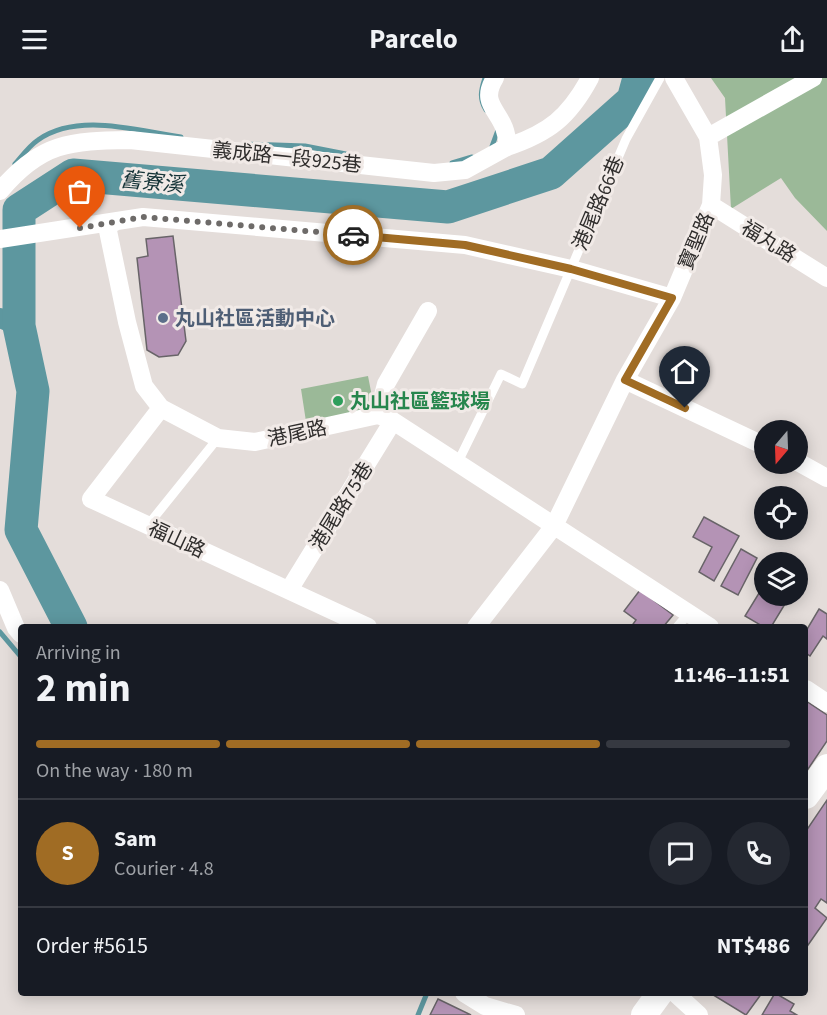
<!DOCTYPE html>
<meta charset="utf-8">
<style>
:root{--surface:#171b24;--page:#242831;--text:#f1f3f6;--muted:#9ea1a6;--line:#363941;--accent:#a06c24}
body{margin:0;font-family:"Source Sans 3","Noto Sans TC",sans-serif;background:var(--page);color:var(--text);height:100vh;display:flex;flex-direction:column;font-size:22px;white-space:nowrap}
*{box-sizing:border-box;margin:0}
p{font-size:20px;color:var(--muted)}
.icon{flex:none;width:33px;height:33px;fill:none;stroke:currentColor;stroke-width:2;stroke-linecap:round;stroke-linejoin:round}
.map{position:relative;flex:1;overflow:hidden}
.panel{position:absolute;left:18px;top:546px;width:790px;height:372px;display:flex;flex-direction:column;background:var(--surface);border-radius:6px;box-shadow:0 3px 15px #0003}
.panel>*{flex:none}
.needle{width:39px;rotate:199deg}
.controls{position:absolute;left:754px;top:342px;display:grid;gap:12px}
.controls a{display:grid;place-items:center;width:54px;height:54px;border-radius:50%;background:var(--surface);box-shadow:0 3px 15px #0003;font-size:30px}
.pin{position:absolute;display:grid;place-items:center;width:51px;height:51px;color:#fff;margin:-62px -26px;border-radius:50% 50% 50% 0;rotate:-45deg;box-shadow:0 0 6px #0007}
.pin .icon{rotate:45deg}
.courier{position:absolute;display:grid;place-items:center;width:60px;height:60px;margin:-30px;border:4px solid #a06c24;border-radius:50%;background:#fff;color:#222;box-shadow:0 2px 8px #0007}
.head em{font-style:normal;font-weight:700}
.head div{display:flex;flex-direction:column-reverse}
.head{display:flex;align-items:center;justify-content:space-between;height:102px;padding:0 18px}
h1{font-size:39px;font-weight:700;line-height:45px}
.bar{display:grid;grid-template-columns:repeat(4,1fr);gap:9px 6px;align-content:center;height:72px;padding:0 18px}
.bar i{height:8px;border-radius:4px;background:var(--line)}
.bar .on{background:var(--accent)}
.bar p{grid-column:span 4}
.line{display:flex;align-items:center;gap:15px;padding:0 18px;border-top:2px solid var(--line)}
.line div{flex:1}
.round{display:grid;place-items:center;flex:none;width:63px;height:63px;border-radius:32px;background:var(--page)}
header{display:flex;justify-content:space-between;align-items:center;height:78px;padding:0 18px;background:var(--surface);font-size:27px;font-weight:700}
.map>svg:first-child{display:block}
.green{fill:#9bb998}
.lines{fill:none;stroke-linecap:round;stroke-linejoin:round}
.stream{stroke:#5d979f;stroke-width:5}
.canal{stroke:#5d979f;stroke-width:20}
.river{stroke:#5d979f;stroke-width:33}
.building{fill:#b493b5;stroke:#686468;stroke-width:1.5}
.lane{stroke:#fff;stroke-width:9}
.street{stroke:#fff;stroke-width:18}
.secondary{stroke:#fff;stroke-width:26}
.done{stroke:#6e6b69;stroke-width:6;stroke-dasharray:0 10.8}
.route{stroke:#a06c24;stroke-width:8}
.service-dot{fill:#5c6f8a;stroke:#f1eae7;stroke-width:2}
.leisure-dot{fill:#2e9e5b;stroke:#f1eae7;stroke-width:2}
.labels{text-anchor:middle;stroke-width:6;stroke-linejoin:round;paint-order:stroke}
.street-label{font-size:20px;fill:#2f2d2c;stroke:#f1eae7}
.service-label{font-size:20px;font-weight:bold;fill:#4e5e75;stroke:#f1eae7;text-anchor:start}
.leisure-label{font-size:20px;font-weight:bold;fill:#27864d;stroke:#f1eae7;text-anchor:start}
.water-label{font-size:21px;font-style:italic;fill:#153337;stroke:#f1eae7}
</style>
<header><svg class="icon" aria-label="menu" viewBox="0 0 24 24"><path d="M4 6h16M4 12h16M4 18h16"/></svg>Parcelo<svg class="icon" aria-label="share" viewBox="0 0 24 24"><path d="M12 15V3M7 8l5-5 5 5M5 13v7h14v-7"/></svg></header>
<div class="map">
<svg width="827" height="937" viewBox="0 0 827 937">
<rect width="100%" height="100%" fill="#e4ddda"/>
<path class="green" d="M711,0H827V153L795,120L781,100L731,131L725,20Z
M368,298L375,334L307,350L301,311Z"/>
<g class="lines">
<path class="stream" d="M485,0C481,12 479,21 486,32
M244,66L305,68L351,77
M491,71L498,52
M452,85L472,79
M15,86C22,78 29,68 38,62C78,34 137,53 181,59
M0,554L21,579
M418,937L427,915"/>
<path class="canal" d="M0,240L19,248"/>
<path class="river" d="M71,549L21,452L33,313L19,248V132L73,97L448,129L551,95L633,22L639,0"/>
</g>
<path class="building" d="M173,158L186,263L178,277L159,279L147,272L137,180L148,178L146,161Z
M704,439L739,458L714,503L699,494L712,469L693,459Z
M741,471L757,480L738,517L721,508Z
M764,507L765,518H782L788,521L771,549H764L745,538Z
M640,512L673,537L663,549H631L636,542L624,533Z
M819,531L827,536V561L823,558L810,578L806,575V553Z
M806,623L827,637V663L806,694Z
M827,722V825L821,821L815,830L827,840L808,867L806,865V753Z
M710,915H762L746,937Z
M775,915L794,926L790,933L797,937H762Z
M438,921L471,937H430Z"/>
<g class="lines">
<path class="lane" d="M457,386L501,296L522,306L626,61L660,0
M148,447L218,360
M677,549L689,535"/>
<path class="street" d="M708,59L813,0
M507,69C549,55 569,39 590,0
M0,113C41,64 70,63 130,62L434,95L465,92L507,69C509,34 476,30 495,0
M711,127L827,200
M117,143L143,139L465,167L571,191L672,220
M0,161L117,143L107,148L127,244L144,308L161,330L218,360L255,364L378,337L393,343L710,549
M625,302L765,368
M161,330L91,421L368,549
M378,337L386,306L428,233
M798,384L827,400
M0,512L16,550L21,556
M289,512L393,343
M476,549L554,448L625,302L672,220L711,127L713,97L708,59L674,0
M806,611L827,625
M464,915L485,928L516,937
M675,915L699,937"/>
<path class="secondary" d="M806,718L827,689
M644,937L660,915"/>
</g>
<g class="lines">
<path class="done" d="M80,150L143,139L353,157"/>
<path class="route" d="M353,157L465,167L571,191L672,220L625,302L685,330"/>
</g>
<circle class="service-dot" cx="163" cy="240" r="6"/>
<circle class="leisure-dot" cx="338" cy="323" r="6"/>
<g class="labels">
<g class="street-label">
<text transform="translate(287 79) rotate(6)" y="7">義成路一段925巷</text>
<text transform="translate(598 125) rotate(-67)" y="7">港尾路66巷</text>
<text transform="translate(696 163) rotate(-67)" y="7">寶聖路</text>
<text transform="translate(769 163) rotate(32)" y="7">福丸路</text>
<text transform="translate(297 355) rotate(-12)" y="7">港尾路</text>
<text transform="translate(341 428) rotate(-58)" y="7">港尾路75巷</text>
<text transform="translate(177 461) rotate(25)" y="7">福山路</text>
</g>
<g class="service-label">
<text x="175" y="247">丸山社區活動中心</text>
</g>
<g class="leisure-label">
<text x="350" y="330">丸山社區籃球場</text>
</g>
<g class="water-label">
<text transform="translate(152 104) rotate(5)" y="7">舊寮溪</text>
</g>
</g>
</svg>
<div class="controls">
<a><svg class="needle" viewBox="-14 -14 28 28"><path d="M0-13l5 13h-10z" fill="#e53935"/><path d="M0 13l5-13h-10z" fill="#9ea1a6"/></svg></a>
<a><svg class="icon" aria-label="locate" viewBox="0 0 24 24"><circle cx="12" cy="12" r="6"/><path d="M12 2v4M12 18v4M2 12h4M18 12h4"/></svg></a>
<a><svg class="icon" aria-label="layers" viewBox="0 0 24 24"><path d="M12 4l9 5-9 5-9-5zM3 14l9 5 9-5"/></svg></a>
</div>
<div class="pin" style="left:80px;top:150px;background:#ea580c"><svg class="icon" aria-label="bag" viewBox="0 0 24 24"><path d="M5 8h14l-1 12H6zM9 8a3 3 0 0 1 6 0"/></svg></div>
<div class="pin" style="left:685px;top:330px;background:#1f2937"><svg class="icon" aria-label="home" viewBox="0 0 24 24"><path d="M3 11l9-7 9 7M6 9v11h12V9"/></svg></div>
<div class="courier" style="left:353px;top:157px"><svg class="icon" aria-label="car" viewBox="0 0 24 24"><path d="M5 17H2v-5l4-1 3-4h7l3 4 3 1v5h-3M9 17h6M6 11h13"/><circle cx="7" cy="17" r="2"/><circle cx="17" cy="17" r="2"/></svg></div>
<section class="panel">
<div class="head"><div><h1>2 min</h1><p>Arriving in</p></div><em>11:46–11:51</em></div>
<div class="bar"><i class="on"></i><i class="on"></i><i class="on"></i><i></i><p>On the way · 180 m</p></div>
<div class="line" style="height:108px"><b class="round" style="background:var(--accent);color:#fff">S</b><div><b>Sam</b><p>Courier · 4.8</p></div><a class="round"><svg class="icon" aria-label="chat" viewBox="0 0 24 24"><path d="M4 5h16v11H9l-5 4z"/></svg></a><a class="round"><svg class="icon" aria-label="phone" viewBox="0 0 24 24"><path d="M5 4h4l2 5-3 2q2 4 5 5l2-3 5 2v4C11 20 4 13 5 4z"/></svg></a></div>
<div class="line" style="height:78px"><div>Order #5615</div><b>NT$486</b></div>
</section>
</div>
